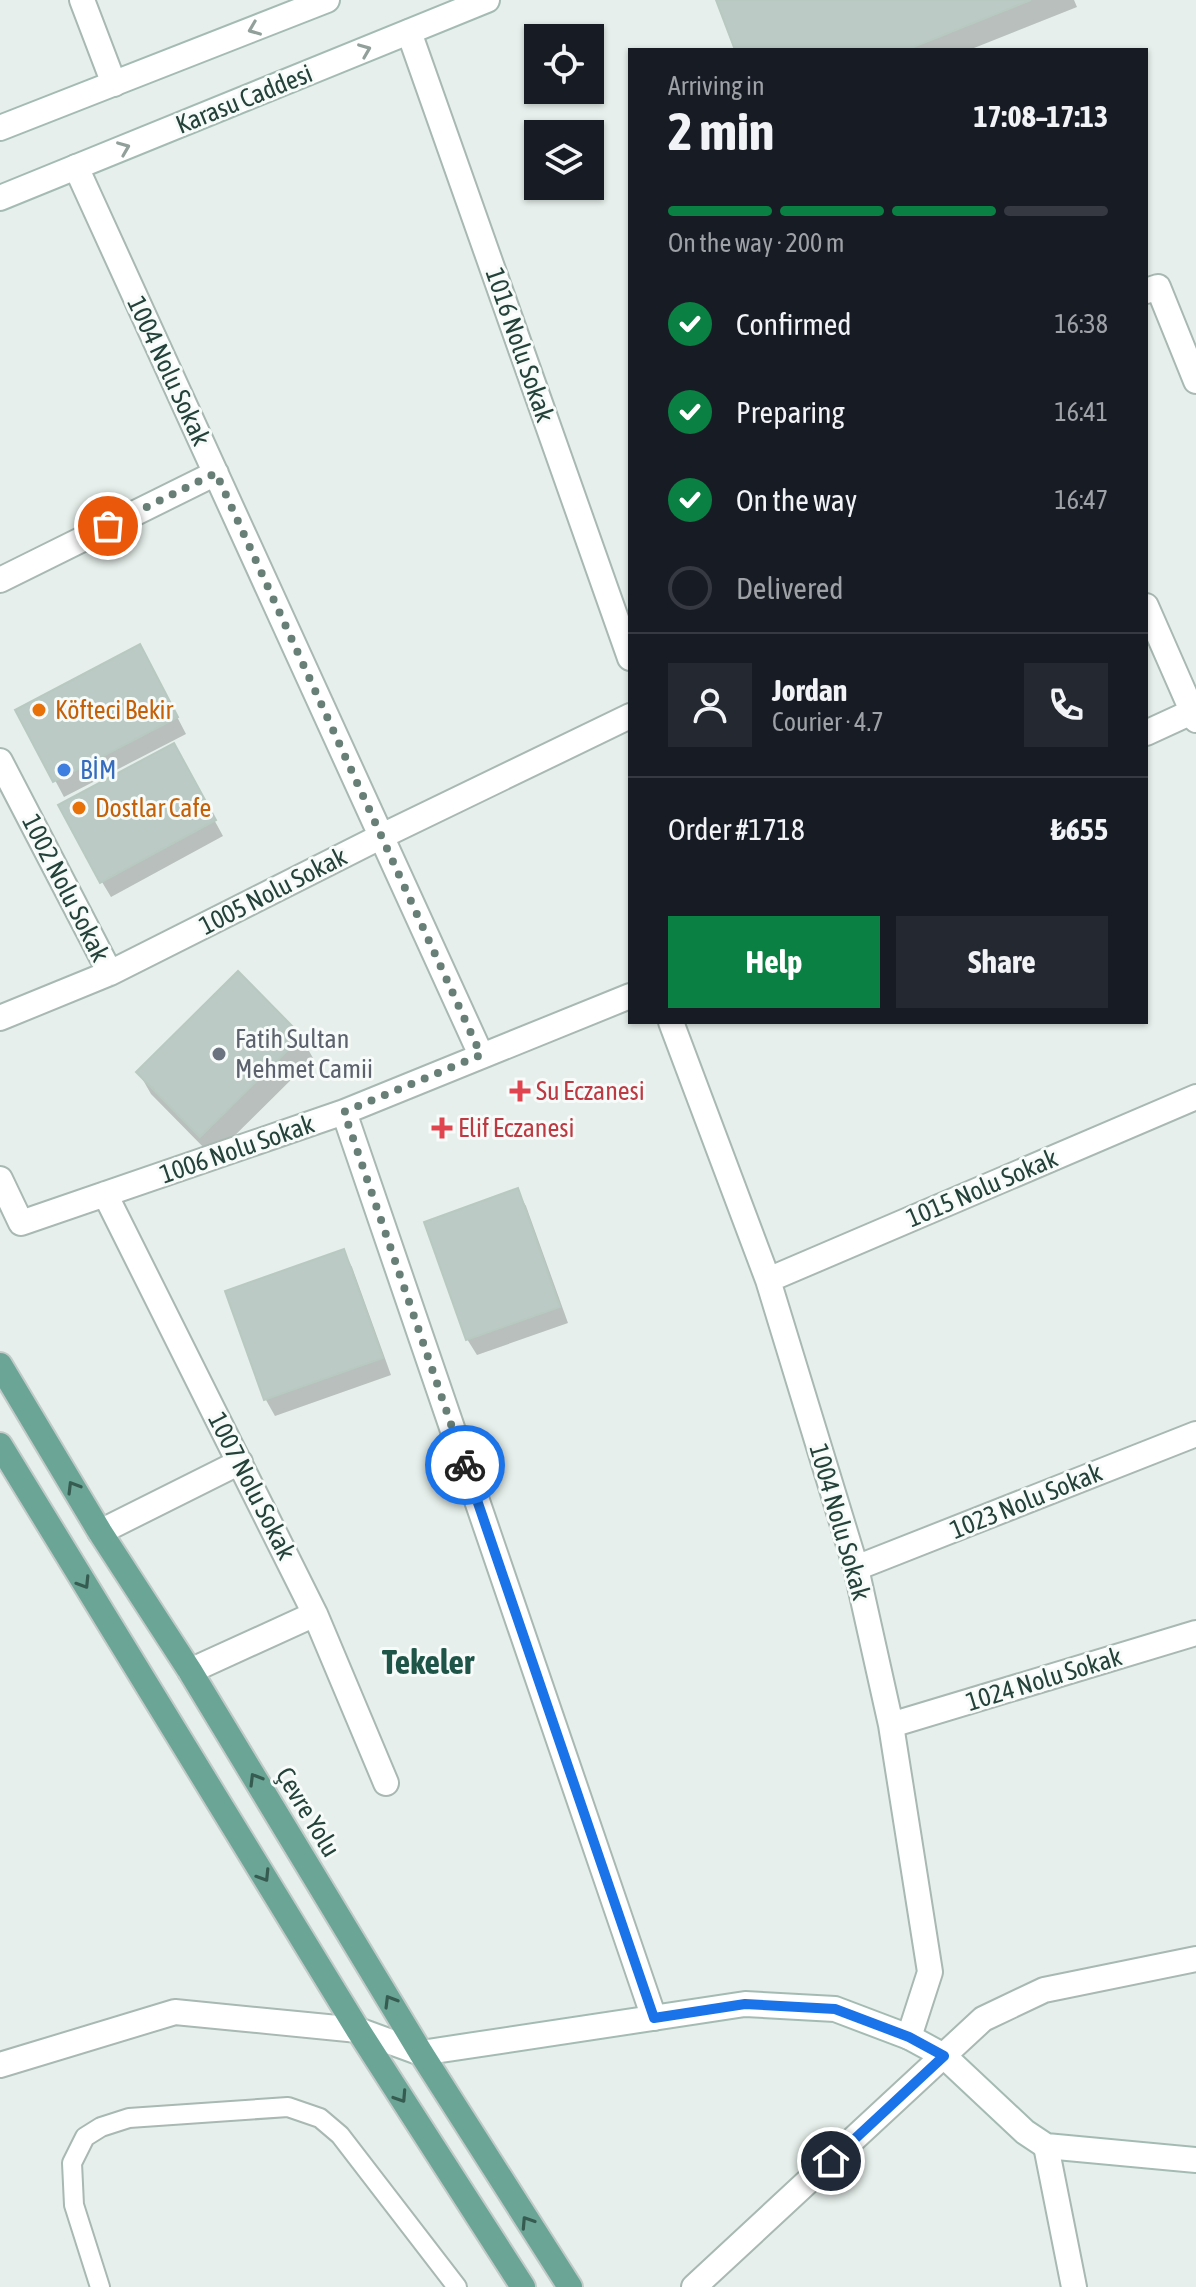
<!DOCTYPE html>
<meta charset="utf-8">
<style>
:root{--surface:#171b24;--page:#242831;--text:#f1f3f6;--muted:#9ea1a6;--line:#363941;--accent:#0b8043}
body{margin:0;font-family:"Asap Condensed",sans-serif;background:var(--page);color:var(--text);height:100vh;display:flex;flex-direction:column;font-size:30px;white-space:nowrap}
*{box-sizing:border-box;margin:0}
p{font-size:26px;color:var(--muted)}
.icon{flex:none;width:44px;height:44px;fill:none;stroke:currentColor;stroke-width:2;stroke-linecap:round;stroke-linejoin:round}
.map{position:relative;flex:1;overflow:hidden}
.details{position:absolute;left:628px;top:48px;width:520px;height:976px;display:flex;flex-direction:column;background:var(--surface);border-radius:0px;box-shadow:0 2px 6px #0004}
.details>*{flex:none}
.tools{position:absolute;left:524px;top:24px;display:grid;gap:16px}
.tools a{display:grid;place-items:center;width:80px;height:80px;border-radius:0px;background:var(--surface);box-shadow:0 2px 6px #0004;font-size:40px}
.pin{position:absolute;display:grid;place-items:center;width:68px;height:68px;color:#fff;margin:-34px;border:4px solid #fff;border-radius:50%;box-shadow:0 2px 8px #0007}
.courier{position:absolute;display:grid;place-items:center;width:80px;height:80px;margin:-40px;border:6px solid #1a73e8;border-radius:50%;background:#fff;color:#222;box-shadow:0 2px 10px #0007}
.summary em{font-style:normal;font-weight:700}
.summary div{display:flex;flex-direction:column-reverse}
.summary{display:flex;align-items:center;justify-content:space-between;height:136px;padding:0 40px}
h1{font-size:52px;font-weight:700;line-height:60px}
.bar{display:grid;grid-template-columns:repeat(4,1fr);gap:12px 8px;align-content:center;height:96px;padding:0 40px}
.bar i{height:10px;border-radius:6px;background:var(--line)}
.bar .selected{background:var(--accent)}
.bar p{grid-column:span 4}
.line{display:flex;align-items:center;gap:20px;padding:0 40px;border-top:2px solid var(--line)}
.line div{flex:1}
.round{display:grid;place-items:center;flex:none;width:84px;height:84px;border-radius:0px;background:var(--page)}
ol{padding:0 40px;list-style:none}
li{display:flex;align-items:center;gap:24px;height:88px}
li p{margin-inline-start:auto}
li .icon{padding:8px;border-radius:50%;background:var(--accent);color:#fff;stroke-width:4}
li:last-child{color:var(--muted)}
li i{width:44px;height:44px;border:4px solid var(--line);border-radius:50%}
.cta{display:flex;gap:16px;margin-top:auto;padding:16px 40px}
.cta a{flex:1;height:92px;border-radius:0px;background:var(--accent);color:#fff;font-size:32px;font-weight:700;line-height:92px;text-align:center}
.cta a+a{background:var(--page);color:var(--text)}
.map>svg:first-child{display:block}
.shadow{fill:#0003}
.building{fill:#bbcac4;stroke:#b8c9c2;stroke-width:2}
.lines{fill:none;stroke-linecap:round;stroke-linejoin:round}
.lane-casing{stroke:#a8b8b2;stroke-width:22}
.street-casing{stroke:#a8b8b2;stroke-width:28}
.secondary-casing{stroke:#a4bbb3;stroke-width:28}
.primary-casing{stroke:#c2cac8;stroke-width:28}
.lane{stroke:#fff;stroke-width:18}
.street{stroke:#fff;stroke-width:24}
.secondary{stroke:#fff;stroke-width:24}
.primary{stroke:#6aa596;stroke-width:24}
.oneway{stroke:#92a09c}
.oneway2{stroke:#365b51}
.done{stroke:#687f78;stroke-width:8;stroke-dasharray:0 14.4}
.route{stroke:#1a73e8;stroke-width:10}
.food-dot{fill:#e8710a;stroke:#f7fbf9;stroke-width:3}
.shop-dot{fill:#3f7fe0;stroke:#f7fbf9;stroke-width:3}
.worship-dot{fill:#6b7280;stroke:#f7fbf9;stroke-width:3}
.health-dot{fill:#e0444e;stroke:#f7fbf9;stroke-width:3}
.labels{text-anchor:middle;stroke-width:6;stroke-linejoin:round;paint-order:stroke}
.street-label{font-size:26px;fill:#24423a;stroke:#f7fbf9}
.food-label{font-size:26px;fill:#c56008;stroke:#f7fbf9;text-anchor:start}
.shop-label{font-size:26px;fill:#366cbe;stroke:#f7fbf9;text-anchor:start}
.worship-label{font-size:26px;fill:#5b616d;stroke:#f7fbf9;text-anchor:start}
.health-label{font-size:26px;fill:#be3a42;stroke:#f7fbf9;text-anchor:start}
.district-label{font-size:34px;font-weight:bold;fill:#1f5548;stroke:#f7fbf9}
</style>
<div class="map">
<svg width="1196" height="2287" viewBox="0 0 1196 2287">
<rect width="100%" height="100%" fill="#e6efeb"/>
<path class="shadow" d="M718,0H1074L1077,7L969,50H737Z
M149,663L186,734L64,797L18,711Z
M173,745L223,836L111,897L102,882Z
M301,1037L313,1058L213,1157L151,1094L139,1073Z
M517,1191L526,1206L568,1323L477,1355L467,1339Z
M343,1251L352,1267L391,1375L275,1416L266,1400L228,1292Z"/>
<path class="building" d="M716,0H1031L906,50H735Z
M140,644L178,717L53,782L15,710Z
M174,743L216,820L100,883L58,805Z
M238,971L302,1036L200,1137L136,1072Z
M518,1188L560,1307L466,1340L424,1222Z
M344,1249L383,1358L264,1400L225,1291Z"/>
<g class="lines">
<defs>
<path id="lane" d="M100,2287L74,2205L72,2163L85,2137L101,2127L129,2118L288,2107L320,2118L340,2135L457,2287"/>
<path id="street" d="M82,0L114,84
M409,32L630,658
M76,167L481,1055
M1146,291L1158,287L1196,381
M0,580L216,473
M1146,606L1196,720
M1146,733L1196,710
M0,761L110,973
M0,1018L110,973L382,836L630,716
M671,1022L768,1280L856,1568L891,1725L930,1972L909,2037
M344,1112L654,2018
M0,1179L21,1223L344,1112L630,996
M105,1194L315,1614L386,1783
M768,1280L1196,1097
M100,1532L240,1462
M856,1568L1196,1434
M190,1671L315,1614
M891,1725L1196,1633
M0,2065L175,2012L358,2030
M1046,2146L1074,2287
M694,2287L983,2019L1044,1990L1196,1959"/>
<path id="secondary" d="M0,128L327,0
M0,198L487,0
M358,2030L421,2053L745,2004L835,2009L909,2037L944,2056L1025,2132L1046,2146L1196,2160"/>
<path id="primary" d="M0,1365L100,1532L190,1671L421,2053L570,2287
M0,1445L358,2030L523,2287"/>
</defs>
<use href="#lane" class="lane-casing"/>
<use href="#street" class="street-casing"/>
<use href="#secondary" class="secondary-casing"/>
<use href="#primary" class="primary-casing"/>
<use href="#lane" class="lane"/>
<use href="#street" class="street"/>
<use href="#secondary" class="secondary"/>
<use href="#primary" class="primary"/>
</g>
<defs><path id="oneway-chevron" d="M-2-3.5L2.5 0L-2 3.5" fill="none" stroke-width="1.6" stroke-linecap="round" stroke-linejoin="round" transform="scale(2)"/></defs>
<g class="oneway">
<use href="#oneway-chevron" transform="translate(254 29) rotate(158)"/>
<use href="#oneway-chevron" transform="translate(365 50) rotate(-22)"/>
<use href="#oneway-chevron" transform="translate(124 148) rotate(-22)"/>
</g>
<g class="oneway2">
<use href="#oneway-chevron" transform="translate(73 1487) rotate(-121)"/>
<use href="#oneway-chevron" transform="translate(84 1583) rotate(58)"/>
<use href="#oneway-chevron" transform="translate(255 1779) rotate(-121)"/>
<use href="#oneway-chevron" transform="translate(264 1876) rotate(58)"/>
<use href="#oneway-chevron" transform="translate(390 2001) rotate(-121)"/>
<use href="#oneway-chevron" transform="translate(401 2097) rotate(57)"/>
<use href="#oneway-chevron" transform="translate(527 2222) rotate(-123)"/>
</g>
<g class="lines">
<path class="done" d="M108,526L216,473L481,1055L344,1112L465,1465"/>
<path class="route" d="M465,1465L654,2018L745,2004L835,2009L909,2037L944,2056L831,2161"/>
</g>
<g class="food-dot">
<circle cx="39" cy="710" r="8"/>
<circle cx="79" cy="808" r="8"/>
</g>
<circle class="shop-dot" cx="64" cy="770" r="8"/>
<circle class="worship-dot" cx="219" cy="1054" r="8"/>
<g class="health-dot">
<path d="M516 1079h8v8h8v8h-8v8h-8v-8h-8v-8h8z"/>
<path d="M438 1116h8v8h8v8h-8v8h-8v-8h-8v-8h8z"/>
</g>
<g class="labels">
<g class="street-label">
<text transform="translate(244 99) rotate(-22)" y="9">Karasu Caddesi</text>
<text transform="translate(520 345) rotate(71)" y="9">1016 Nolu Sokak</text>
<text transform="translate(169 371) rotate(65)" y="9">1004 Nolu Sokak</text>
<text transform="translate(66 888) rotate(63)" y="9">1002 Nolu Sokak</text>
<text transform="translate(273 891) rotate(-27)" y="9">1005 Nolu Sokak</text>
<text transform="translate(237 1149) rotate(-19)" y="9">1006 Nolu Sokak</text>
<text transform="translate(982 1188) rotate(-23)" y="9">1015 Nolu Sokak</text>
<text transform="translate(252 1486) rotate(63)" y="9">1007 Nolu Sokak</text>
<text transform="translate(1026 1501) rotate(-22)" y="9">1023 Nolu Sokak</text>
<text transform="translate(840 1522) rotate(74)" y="9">1004 Nolu Sokak</text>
<text transform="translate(1044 1679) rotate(-17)" y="9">1024 Nolu Sokak</text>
<text transform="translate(308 1812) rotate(59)" y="9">Çevre Yolu</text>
</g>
<g class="food-label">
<text x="55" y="719">Köfteci Bekir</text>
<text x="95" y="817">Dostlar Cafe</text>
</g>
<g class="shop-label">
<text x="80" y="779">BİM</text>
</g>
<g class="worship-label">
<text x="235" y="1048">Fatih Sultan<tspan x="235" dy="30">Mehmet Camii</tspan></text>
</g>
<g class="health-label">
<text x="536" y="1100">Su Eczanesi</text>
<text x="458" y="1137">Elif Eczanesi</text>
</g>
<g class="district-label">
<text x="428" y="1674">Tekeler</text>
</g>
</g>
</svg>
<div class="tools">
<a><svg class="icon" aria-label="locate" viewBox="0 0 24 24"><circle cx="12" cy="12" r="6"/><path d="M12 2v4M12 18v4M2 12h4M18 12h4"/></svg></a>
<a><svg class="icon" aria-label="layers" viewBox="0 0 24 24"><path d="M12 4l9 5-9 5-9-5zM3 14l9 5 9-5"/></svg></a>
</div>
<div class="pin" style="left:108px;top:526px;background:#ea580c"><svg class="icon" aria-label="bag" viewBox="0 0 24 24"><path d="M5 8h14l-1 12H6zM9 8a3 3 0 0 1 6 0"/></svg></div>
<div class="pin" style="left:831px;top:2161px;background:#1f2937"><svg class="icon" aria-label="home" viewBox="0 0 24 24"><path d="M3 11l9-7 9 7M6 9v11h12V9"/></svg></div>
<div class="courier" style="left:465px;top:1465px"><svg class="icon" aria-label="bike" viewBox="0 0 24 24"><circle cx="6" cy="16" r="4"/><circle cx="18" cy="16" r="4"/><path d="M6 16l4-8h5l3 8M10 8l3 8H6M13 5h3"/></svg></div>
<section class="details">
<div class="summary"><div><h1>2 min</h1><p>Arriving in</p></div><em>17:08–17:13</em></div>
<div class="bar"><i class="selected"></i><i class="selected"></i><i class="selected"></i><i></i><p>On the way · 200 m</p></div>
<ol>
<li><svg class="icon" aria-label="check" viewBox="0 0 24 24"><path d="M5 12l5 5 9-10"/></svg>Confirmed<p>16:38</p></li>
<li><svg class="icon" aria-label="check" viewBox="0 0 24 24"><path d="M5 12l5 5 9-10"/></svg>Preparing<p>16:41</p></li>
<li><svg class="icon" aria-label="check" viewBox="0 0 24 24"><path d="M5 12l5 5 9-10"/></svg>On the way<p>16:47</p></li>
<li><i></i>Delivered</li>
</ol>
<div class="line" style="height:144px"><a class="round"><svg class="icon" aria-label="person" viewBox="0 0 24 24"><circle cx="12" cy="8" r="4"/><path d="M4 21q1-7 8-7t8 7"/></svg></a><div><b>Jordan</b><p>Courier · 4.7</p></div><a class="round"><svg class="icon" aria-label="phone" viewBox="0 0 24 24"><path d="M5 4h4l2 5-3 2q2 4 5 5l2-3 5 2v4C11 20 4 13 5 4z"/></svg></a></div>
<div class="line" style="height:104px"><div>Order #1718</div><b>₺655</b></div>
<div class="cta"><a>Help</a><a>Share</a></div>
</section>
</div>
